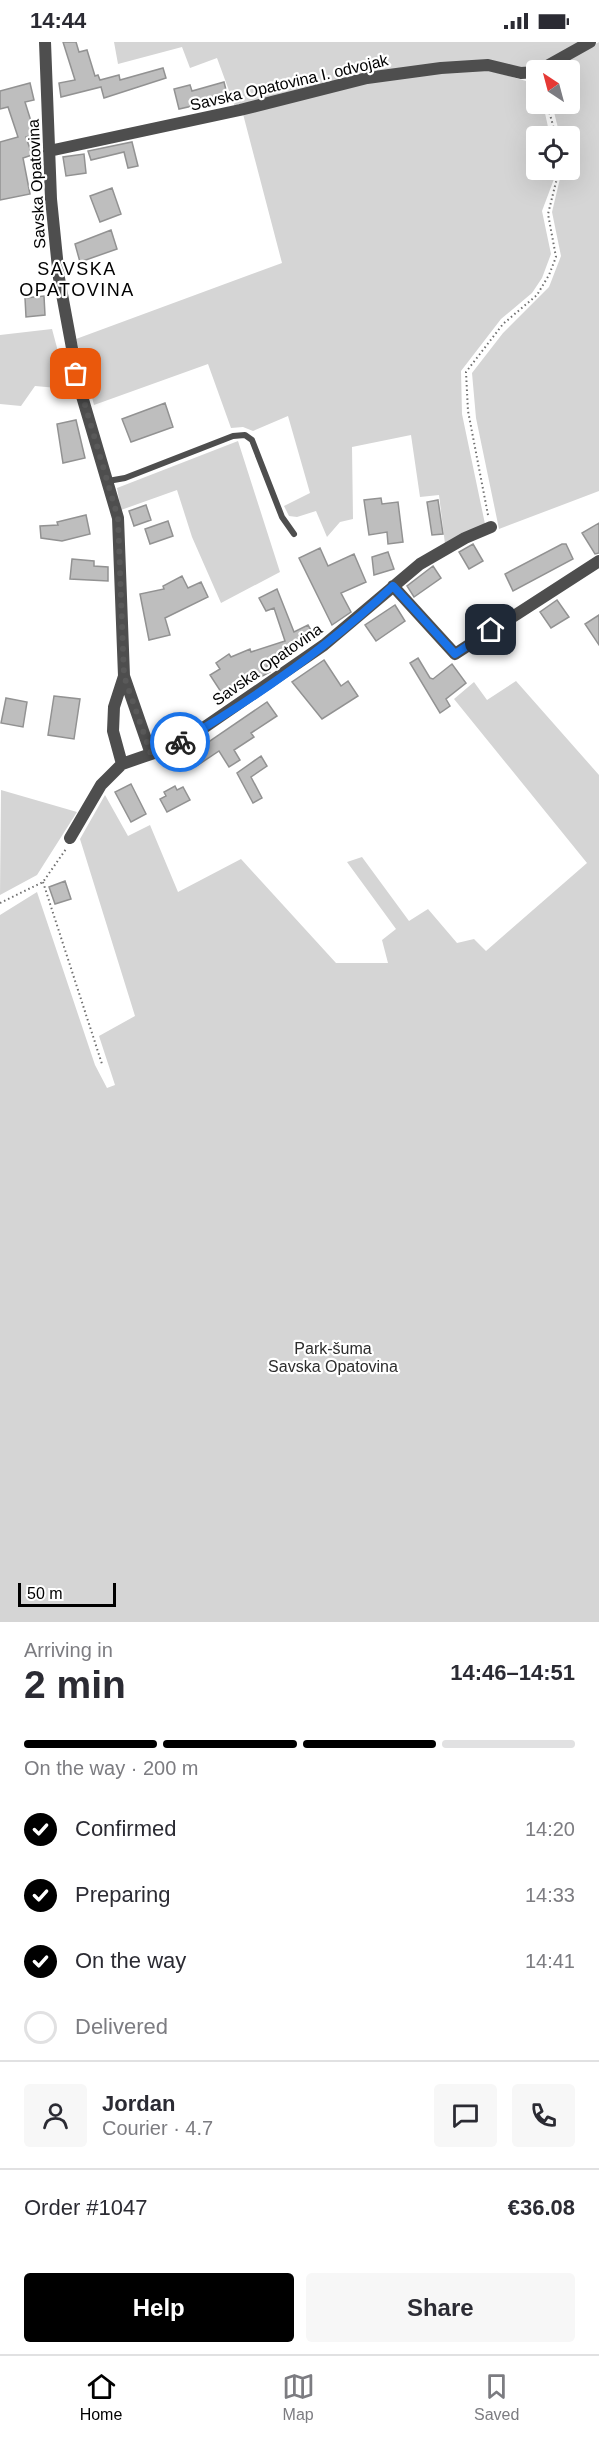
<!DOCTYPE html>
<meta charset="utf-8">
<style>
:root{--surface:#fff;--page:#f7f7f7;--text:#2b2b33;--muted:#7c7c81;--line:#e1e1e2;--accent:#000}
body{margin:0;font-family:Helvetica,sans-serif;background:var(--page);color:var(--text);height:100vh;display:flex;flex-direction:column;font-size:22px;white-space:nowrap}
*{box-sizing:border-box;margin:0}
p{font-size:20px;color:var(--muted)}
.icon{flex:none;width:33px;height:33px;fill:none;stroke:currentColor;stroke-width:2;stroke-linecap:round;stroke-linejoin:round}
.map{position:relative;height:1580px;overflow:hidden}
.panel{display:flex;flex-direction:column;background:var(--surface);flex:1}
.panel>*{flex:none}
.needle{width:39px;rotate:324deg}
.fabs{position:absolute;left:526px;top:18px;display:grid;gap:12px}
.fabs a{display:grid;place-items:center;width:54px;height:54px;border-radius:6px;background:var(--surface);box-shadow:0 6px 24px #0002;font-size:30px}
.scale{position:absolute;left:18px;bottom:15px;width:98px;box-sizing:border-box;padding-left:6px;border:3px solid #000;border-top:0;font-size:16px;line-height:21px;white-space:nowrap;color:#000;-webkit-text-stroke:4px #fff;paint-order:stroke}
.pin{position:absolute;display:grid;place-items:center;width:51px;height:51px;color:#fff;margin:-26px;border-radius:12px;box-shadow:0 3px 9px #0006}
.courier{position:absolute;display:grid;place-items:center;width:60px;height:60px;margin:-30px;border:4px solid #1a73e8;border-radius:50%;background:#fff;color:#222;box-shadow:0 2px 8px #0007}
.headline em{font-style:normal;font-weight:700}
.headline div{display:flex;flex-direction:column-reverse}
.headline{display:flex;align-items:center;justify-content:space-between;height:102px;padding:0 24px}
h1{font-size:39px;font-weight:700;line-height:45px}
.bar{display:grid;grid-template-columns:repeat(4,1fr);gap:9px 6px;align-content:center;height:72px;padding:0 24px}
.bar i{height:8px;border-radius:4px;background:var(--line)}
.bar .current{background:var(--accent)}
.bar p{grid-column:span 4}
.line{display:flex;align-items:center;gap:15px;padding:0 24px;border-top:2px solid var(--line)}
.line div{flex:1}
.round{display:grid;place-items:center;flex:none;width:63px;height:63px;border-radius:6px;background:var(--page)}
ol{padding:0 24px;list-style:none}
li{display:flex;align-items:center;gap:18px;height:66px}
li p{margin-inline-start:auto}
li .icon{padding:6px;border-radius:50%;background:var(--accent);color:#fff;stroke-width:4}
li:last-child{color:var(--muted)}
li i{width:33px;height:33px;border:3px solid var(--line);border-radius:50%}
.primary-button{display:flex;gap:12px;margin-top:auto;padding:12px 24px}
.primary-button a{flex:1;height:69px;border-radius:6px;background:var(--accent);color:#fff;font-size:24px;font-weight:700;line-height:69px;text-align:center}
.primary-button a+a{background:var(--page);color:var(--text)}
.status{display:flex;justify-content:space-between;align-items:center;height:42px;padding:0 30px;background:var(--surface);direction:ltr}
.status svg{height:16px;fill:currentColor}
.dock{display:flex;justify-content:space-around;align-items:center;height:84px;border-top:2px solid var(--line);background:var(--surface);font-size:16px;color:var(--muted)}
.dock a{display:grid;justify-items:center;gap:3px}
.dock .current{color:var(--accent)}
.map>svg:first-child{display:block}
.green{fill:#d5d5d5}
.building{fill:#bebebe;stroke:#929292;stroke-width:1.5}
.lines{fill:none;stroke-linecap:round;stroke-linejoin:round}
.path{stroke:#707070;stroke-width:2;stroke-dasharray:1.5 3;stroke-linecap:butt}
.service{stroke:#4e4e4e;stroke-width:6}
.minor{stroke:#4e4e4e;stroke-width:12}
.done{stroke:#595959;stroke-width:6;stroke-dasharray:0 10.8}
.route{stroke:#1a73e8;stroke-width:8}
.labels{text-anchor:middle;stroke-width:4.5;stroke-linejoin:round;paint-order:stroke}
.street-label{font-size:16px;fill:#000;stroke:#fff}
.park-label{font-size:16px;fill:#2c2c2c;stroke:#fff}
.neighbourhood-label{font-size:18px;letter-spacing:1.5px;fill:#000;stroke:#fff}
</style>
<div class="status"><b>14:44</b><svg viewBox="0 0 49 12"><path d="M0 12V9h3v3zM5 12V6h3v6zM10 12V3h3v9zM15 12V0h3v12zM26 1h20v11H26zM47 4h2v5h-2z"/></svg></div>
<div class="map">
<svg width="599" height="1580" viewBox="0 0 599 1580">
<rect width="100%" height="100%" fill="#fff"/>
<path class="green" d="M114,0H582L534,27L482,20L235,65L217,16L190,26L182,5L118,22Z
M599,0V449L499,487L476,376L472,331L503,291L549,245L561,214L552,170L562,128H570V94H560L552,62H570V28H550Z
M461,29H491L526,39L537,36V62H543L550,94H537V128H554V137L542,169L551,212L542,236L532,251L501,277L461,329L462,372L485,482L445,502L439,453L420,455L411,393L352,405L353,477L340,480L327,495L316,469L297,475L289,474L284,464L310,451L288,374L253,389L243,385L231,386L208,322L94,363L76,297L282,221L243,72L369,40Z
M52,287L68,347L35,344L21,364L0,362V293Z
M238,399L280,530L221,561L192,495L177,448L121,468L117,446Z
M516,639L599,733V1580H0V873L37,850L95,1023L107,1046L115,1043L99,994L135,974L80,797L105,753L128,794L150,783L178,850L241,817L336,921H388L382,898L396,887L347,820L362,815L409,879L428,867L457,901L474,897L486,909L587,821L454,657L474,640L487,658Z
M1,748L77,770L37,833L0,853Z"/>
<path class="building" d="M63,0H76L79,10L87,8L95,34L98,33L100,38L119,33L120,38L163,26L166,36L104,56L101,45L61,55L59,41L75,38Z
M224,40L228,56L179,67L174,47L190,43L192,49Z
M30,41L34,58L25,60L35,92L26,95L32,113L23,116L30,152L0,158V100L18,95L8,65L0,67V49Z
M132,100L138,124L128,126L124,110L91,118L88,109Z
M84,112L86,131L66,134L63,115Z
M112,146L121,172L100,180L90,154Z
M111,188L117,207L80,220L75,202Z
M44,254L45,273L26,275L25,256Z
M165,361L173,385L131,400L122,377Z
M76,378L85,416L63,421L57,382Z
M381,456L382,462L398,460L403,500L388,502L387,490L369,493L364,458Z
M438,458L443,492L432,493L427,460Z
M146,463L151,478L134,484L129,469Z
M86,473L90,492L62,499L41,496L40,484L58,483L57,480Z
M168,479L173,494L150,502L145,487Z
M599,481V511L595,512L582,491Z
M473,502L483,519L469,527L459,510Z
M562,502H566L573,517L513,549L505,532Z
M320,506L328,524L354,512L366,540L341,551L351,570L332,583L299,516Z
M388,510L394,527L374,533L372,515Z
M72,517L94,519V524L108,525V539L70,537Z
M433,524L441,536L414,555L407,544Z
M182,534L188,546L201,540L208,555L165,576L170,593L149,598L140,552L164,547L163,544Z
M277,547L294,590L308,583L315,595L282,614L283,619L267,624L270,630L255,638L253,634L223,653L210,633L220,627L216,621L229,612L231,615L250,607L251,610L285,599L274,566L266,569L259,556Z
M557,558L569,575L551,586L540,570Z
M395,563L405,579L376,599L365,583Z
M599,573V603L585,582Z
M418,616L430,636L433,637L452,622L466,641L446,657L450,664L440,671L410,621Z
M324,618L341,644L348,639L358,654L322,677L292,640Z
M54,654L80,657L74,697L48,693Z
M6,656L27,660L23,685L1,681Z
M267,660L277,674L251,691L254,695L234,708L240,718L229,725L219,709L198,723L191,712Z
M261,714L267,724L251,735L262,756L253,761L237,731Z
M131,742L146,772L131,780L115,750Z
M175,744L177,748L183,745L190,758L167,770L160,757L166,754L164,750Z
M65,839L71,857L55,862L49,845Z"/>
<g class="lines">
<path class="path" d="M547,62L556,94
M488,473L468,369L466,330L503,282L537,253L549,233L556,215L548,172L559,128
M43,840L102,1022
M0,861L43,840L66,807"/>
<path class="service" d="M108,439L125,436L233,394L245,393L252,398L282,475L294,492"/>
<path class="minor" d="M45,0L51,157L59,236L79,344L118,476L124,634L114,665L113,689L122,722L151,712L124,634
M540,28L590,0
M49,109L240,68L367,36L441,26L488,23L521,31L537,30
M393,544L455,612L599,519
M151,712L173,704L199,689L324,603L420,522L465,496L491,485
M70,796L101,743L122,722"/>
</g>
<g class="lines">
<path class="done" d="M76,332L118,476L124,634L151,712L180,700"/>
<path class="route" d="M180,700C256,656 329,604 393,544L455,612L491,588"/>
</g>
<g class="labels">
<g class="street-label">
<text transform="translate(289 40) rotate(-13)" y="6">Savska Opatovina I. odvojak</text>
<text transform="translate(36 142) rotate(-93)" y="6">Savska Opatovina</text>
<text transform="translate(267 622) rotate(-35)" y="6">Savska Opatovina</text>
</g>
<g class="park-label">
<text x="333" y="1312">Park-šuma<tspan x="333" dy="18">Savska Opatovina</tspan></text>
</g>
<g class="neighbourhood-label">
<text x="77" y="233">SAVSKA<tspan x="77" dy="21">OPATOVINA</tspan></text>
</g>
</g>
</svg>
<div class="fabs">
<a><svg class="needle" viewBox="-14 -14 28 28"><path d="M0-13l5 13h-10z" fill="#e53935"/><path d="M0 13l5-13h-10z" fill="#7c7c81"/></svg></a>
<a><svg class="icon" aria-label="locate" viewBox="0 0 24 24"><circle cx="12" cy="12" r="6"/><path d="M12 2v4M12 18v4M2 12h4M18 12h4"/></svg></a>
</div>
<div class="scale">50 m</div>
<div class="pin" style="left:76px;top:332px;background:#ea580c"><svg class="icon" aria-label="bag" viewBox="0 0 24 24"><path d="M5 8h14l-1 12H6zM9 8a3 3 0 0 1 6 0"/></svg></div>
<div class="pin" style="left:491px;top:588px;background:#1f2937"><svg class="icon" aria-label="home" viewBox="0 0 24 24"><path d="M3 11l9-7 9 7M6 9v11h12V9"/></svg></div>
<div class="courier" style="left:180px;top:700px"><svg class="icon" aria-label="bike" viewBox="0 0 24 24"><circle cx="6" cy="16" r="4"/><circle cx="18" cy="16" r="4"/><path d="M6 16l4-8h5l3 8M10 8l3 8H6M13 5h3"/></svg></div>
</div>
<section class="panel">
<div class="headline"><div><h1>2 min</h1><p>Arriving in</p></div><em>14:46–14:51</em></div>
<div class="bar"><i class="current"></i><i class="current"></i><i class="current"></i><i></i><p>On the way · 200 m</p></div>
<ol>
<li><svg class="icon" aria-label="check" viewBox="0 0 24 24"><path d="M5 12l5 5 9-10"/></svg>Confirmed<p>14:20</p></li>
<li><svg class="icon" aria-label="check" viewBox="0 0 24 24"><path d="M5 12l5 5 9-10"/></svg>Preparing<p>14:33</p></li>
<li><svg class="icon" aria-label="check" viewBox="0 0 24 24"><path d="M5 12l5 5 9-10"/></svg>On the way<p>14:41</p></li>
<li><i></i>Delivered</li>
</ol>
<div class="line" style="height:108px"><a class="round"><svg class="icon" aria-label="person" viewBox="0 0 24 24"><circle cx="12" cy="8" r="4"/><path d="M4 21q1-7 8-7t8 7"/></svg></a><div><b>Jordan</b><p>Courier · 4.7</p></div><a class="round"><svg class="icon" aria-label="chat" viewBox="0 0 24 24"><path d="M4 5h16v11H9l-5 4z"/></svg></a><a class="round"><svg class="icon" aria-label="phone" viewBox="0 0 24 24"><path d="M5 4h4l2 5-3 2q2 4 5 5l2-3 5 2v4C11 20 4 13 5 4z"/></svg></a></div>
<div class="line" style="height:78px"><div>Order #1047</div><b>€36.08</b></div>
<div class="primary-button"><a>Help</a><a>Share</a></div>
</section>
<nav class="dock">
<a class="current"><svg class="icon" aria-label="home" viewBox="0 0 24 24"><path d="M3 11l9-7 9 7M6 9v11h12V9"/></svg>Home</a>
<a><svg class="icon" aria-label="map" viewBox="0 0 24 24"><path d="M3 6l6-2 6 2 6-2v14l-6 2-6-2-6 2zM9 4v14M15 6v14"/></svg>Map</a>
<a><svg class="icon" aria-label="saved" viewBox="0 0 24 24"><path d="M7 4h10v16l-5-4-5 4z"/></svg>Saved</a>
</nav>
